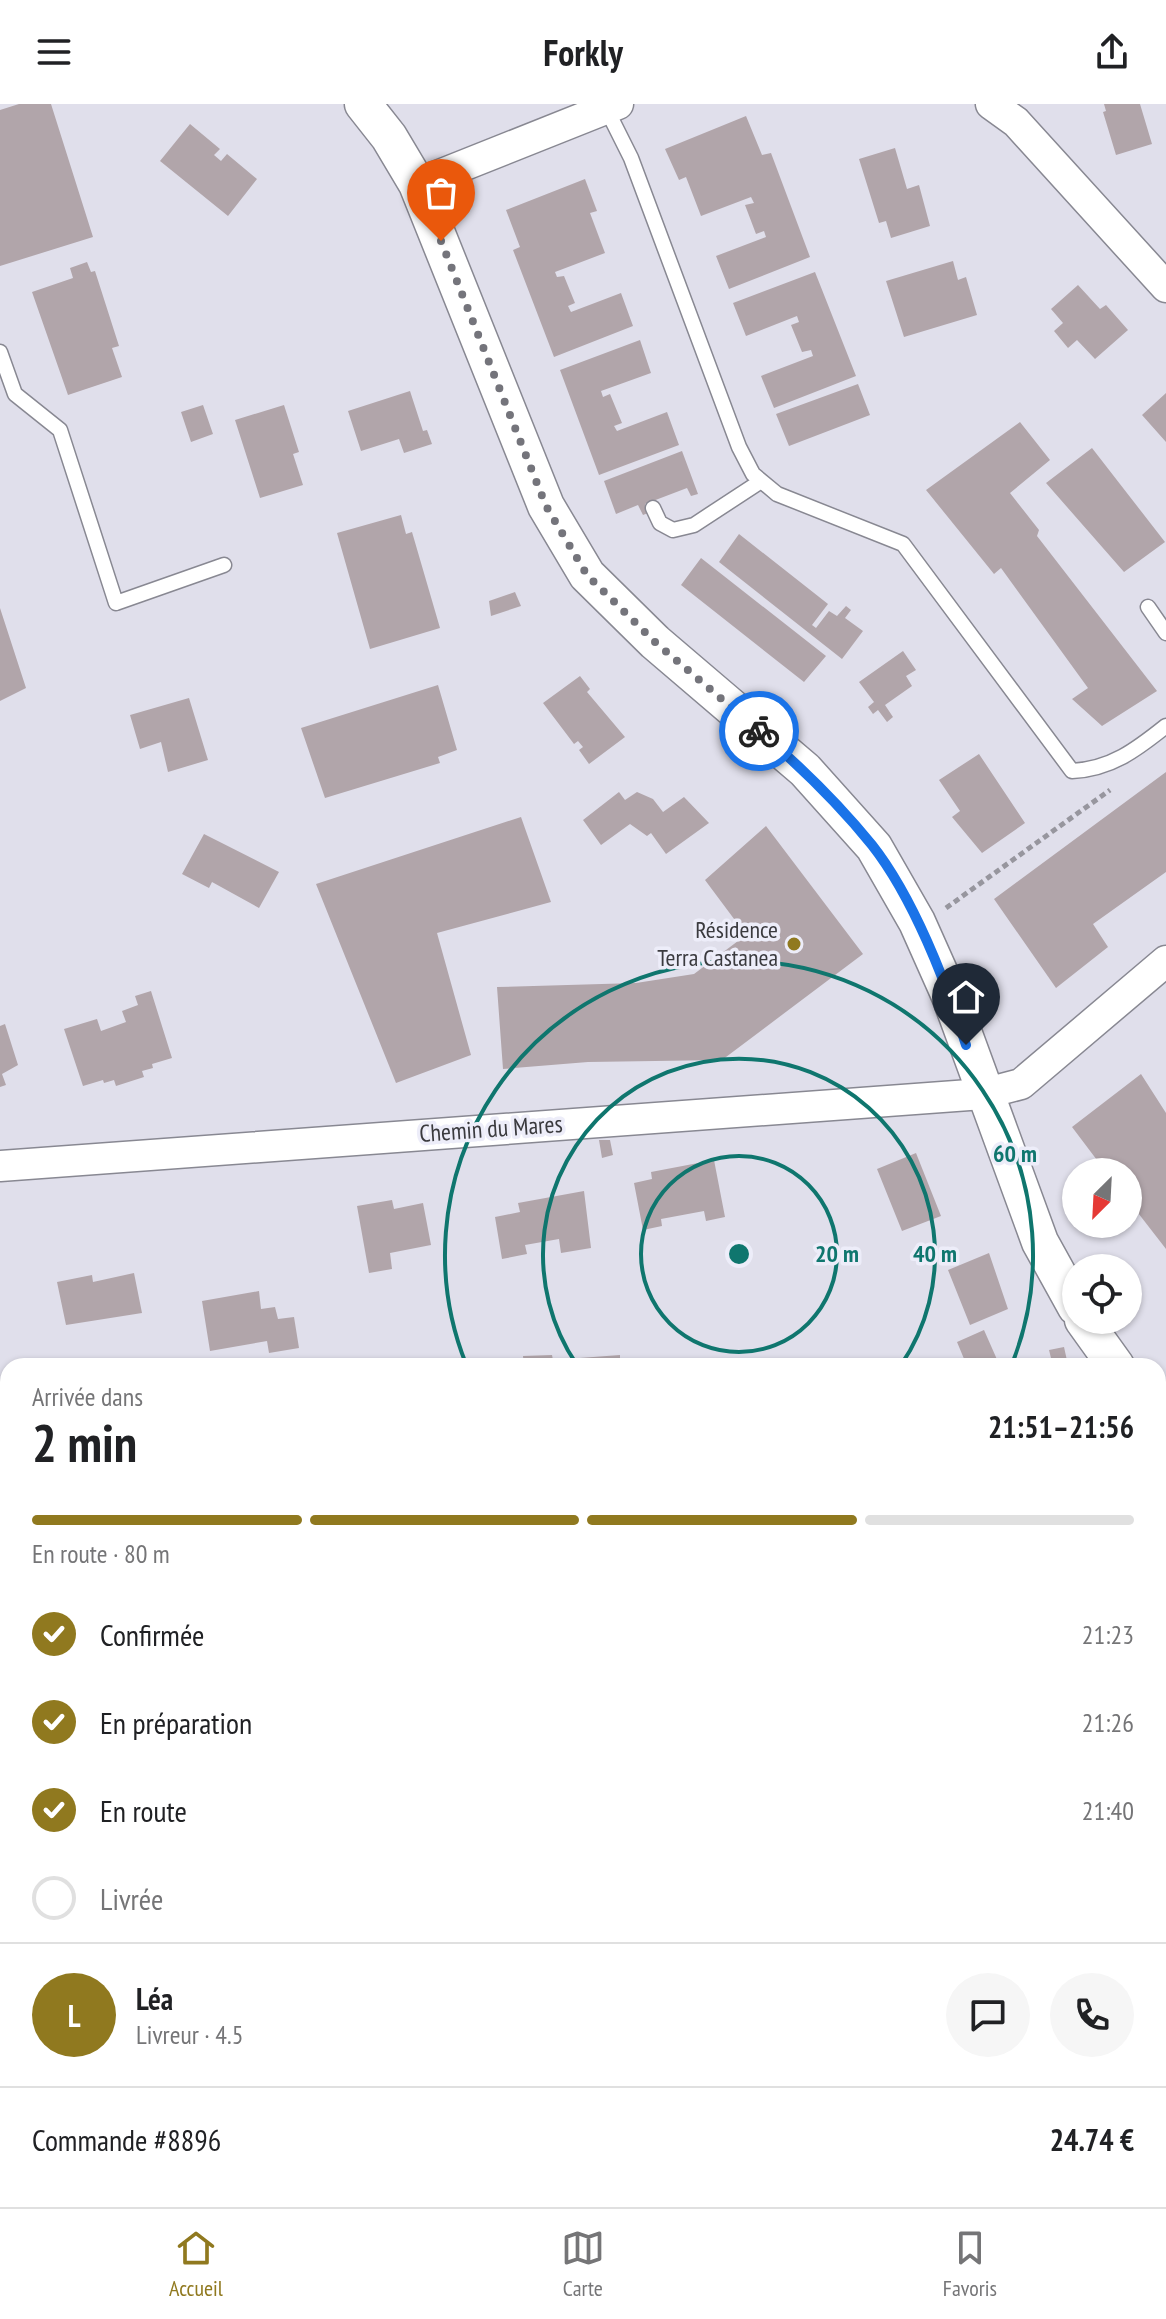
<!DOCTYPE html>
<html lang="fr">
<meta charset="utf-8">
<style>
:root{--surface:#fff;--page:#f6f6f6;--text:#202124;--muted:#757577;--line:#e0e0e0;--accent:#90791f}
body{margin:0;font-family:"PT Sans Narrow",sans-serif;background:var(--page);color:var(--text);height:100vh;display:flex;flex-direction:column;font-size:30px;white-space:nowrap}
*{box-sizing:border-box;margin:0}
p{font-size:26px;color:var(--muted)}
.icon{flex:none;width:44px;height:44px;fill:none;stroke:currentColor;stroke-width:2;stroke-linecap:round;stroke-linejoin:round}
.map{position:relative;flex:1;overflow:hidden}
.side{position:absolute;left:0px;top:1254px;width:1166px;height:850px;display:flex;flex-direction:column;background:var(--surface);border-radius:24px 24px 0 0;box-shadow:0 2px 6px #0004}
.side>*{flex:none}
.needle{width:52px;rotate:204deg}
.buttons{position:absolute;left:1062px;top:1054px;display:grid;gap:16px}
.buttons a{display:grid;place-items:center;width:80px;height:80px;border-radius:50%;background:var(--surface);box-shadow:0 2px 6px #0004;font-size:40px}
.pin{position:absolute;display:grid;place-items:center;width:68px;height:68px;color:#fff;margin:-82px -34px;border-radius:50% 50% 50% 0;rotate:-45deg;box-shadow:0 0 8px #0007}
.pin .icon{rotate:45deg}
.courier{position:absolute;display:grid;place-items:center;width:80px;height:80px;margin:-40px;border:6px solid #1a73e8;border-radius:50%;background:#fff;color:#222;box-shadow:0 2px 10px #0007}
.headline em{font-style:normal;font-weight:700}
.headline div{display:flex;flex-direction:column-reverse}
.headline{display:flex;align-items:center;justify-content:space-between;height:136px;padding:0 32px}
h1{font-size:52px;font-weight:700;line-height:60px}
.bar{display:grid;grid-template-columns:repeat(4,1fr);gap:12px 8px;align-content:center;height:96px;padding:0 32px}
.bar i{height:10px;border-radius:6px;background:var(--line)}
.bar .current{background:var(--accent)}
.bar p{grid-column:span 4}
.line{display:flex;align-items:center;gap:20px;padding:0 32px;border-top:2px solid var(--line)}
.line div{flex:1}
.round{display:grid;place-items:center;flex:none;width:84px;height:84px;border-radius:42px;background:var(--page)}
ol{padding:0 32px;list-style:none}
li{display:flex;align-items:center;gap:24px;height:88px}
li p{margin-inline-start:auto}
li .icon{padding:8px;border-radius:50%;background:var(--accent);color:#fff;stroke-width:4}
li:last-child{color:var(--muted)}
li i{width:44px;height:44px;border:4px solid var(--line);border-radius:50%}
header{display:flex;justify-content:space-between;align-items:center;height:104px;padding:0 32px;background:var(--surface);font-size:36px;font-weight:700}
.dock{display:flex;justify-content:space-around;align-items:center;height:112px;border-top:2px solid var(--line);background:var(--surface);font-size:22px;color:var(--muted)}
.dock a{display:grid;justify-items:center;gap:4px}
.dock .current{color:var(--accent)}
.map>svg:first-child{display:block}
.building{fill:#b1a5aa}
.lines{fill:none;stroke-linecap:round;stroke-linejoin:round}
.service-casing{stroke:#888892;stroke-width:17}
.minor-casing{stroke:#888892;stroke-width:33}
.tertiary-casing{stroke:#888892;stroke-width:39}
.path{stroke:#97969e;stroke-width:5;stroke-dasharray:6 4;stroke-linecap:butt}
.service{stroke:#fff;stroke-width:14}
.minor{stroke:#fff;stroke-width:30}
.tertiary{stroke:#fff;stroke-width:36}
.done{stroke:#74747b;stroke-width:8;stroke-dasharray:0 14.4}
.route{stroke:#1a73e8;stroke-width:10}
.ring{fill:none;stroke:#0f766e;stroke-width:4}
.poi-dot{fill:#90791f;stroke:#ededf9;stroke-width:3}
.labels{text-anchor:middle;stroke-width:7;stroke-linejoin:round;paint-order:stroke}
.poi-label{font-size:24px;fill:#3a3a3e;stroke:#ededf9;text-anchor:end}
.street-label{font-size:24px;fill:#3a3a3e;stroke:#ededf9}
.centre{fill:#0f766e;stroke:#ededf9;stroke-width:4}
.ring-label{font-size:24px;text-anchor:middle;font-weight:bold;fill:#0f766e;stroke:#ededf9;stroke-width:7;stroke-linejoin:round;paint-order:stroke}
</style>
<header><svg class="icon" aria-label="menu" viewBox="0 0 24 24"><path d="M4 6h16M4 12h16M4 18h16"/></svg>Forkly<svg class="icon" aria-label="share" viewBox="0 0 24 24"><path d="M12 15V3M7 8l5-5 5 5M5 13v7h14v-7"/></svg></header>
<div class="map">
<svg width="1166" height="2103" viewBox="0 0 1166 2103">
<rect width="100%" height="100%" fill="#e0dfeb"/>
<path class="building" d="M19,0H51L93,133L0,162V6Z
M1104,0H1140L1152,40L1116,51L1103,8L1106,7Z
M746,12L762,51L771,49L810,153L729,185L716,152L766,133L764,127L756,130L745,101L754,99L751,93L701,112L686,73L679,76L665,45Z
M190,20L220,45L214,51L221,57L227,50L257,75L228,112L160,57Z
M895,44L907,85L919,81L930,122L891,134L886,117L879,119L859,55Z
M585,75L597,107L590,109L605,149L555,168L557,173L564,172L575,199L568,202L571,208L621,189L633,222L554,253L513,146L520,143L506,106Z
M953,157L958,176L966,173L977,211L904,233L886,177Z
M87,158L91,168L95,167L119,242L112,244L122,273L68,291L32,188L73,174L70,164Z
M815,168L856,272L774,304L761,272L813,252L811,246L802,248L791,221L799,218L797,212L746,232L733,199Z
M1078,181L1100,205L1106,201L1128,226L1095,255L1077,236L1068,244L1054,227L1063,219L1051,205Z
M640,236L651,269L601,287L603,293L610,290L622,319L614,322L617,327L667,308L679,341L599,371L560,266Z
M858,280L870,311L789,342L776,310Z
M410,287L423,327L427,326L432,340L404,349L399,335L361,347L348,307Z
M1166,289V338L1142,311Z
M203,301L213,330L191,338L181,308Z
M284,301L299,348L293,350L303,381L260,394L235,316Z
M1020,318L1050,356L1010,389L1039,426L1037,432L1157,587L1102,622L1072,595L1088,584L1001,464L994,470L926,386Z
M1092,344L1165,438L1124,468L1046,379Z
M682,347L698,390L691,392L687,384L645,400L648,409L643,411L638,401L616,410L604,377Z
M401,411L406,430L412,428L440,524L370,545L337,429Z
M739,430L828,500L812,521L816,524L829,507L837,512L846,502L851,506L845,514L863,527L842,555L719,458Z
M701,454L826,552L804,578L681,481Z
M515,488L521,502L491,512L489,497Z
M0,504L26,584L0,597Z
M903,547L916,566L906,572L912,582L885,601L893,613L887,618L878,606L873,610L868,603L874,598L859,578Z
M580,572L590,585L587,588L625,633L589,660L579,646L583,643L578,637L574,640L543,599Z
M438,581L457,646L438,653L440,659L325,694L301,624Z
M189,594L208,656L168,668L161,638L140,645L130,611Z
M979,650L1025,719L982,749L952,713L960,707L939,676Z
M1166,668V768L1093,820L1108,843L1056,884L994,795Z
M619,688L625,696L637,688L653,695L663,708L684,693L709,719L666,750L651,729L647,732L630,720L601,741L583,716Z
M521,713L551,798L437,829L471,951L396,979L316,780Z
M766,722L863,850L722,956L588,958L503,965L497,883L636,879L694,870L746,831L705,776Z
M204,730L279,768L259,804L212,778L209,784L182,770Z
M151,887L172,954L152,960L153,964L142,967L144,973L116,982L114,976L104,979L103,976L83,982L64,925L97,915L101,927L126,918L122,907L138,901L135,892Z
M5,920L18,961L2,970L6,981L0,983V922Z
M1141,970L1166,1009V1145L1128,1096V1068H1106L1072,1023Z
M599,1036H610L613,1051L602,1054Z
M916,1049L941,1112L902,1127L877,1065Z
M714,1056L725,1113L706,1117L704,1107L661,1115L662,1122L643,1126L634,1079L652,1075L651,1068Z
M584,1087L591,1144L561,1149L559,1135L525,1141L527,1150L502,1155L495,1113L520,1108L518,1099Z
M392,1096L394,1105L423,1099L431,1141L390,1149L392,1165L369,1169L357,1102Z
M989,1149L1008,1205L970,1221L948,1166Z
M134,1169L142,1209L66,1221L57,1178L92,1171L93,1178Z
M259,1187L261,1205L275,1203L278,1215L294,1213L299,1244L269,1249L267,1237L210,1247L202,1197Z
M984,1226L999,1260L967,1262L957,1238Z
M1064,1243L1068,1261L1053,1262L1049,1246Z
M552,1251L553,1256L620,1251V1262H524L523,1252Z
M1166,1466V1498L1158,1494V1483Z
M0,1541H8V1588H0Z
M1158,1606L1166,1610V1650L1158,1646Z
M8,1672V1716H1L0,1673Z
M1158,1781L1166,1785V1812L1158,1830Z
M0,1921L8,1928V1984L0,1978Z
M1158,2006H1166V2053H1158Z
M122,2096H173L166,2103H129Z
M350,2096H362L364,2103H331Z
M482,2096H517L519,2100L527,2097L529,2103H485Z
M1030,2096H1086L1085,2103H1030Z"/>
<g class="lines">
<defs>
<path id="service" d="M606,4L631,54L739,343L753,370L777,390L903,440L1072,667C1111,665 1136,646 1166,622
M0,248L15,290L60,326L116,499L224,461
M653,404L660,419L673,426L694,421L761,377
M1148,503L1166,529
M1158,1338L1166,1341"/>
<path id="minor" d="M991,0L1016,18L1166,183
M417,80L618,0
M0,1062L983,990L1021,980L1166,857
M0,1483H8
M1158,1545L1166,1549
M0,1793H8
M0,1844L8,1852
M1158,1883L1166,1887
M238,2096L242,2103
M608,2096L611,2103
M980,2103V2096"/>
<path id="tertiary" d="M363,0L389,33L417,80L546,402L587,471L655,538L805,666L874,743L917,818L950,892L1040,1138L1076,1203
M1083,1216L1116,1262
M1158,1311L1166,1319"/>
</defs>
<use href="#service" class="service-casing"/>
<use href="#minor" class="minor-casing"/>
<use href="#tertiary" class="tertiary-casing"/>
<path class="path" d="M946,804L1110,686"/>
<use href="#service" class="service"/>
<use href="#minor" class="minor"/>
<use href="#tertiary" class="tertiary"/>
</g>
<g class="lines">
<path class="done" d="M441,137L546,402L587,471L655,538L759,627"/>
<path class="route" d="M759,627C800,662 838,699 872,741C913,793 946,878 966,941"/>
</g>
<g class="ring">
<circle cx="739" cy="1150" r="98"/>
<path d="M577 1261A196 196 0 1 1 901 1261"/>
<path d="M466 1260A294 294 0 1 1 1012 1260"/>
</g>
<circle class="poi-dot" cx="794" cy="840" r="8"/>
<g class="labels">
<g class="poi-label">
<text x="778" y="834">Résidence<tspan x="778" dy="28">Terra Castanea</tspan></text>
</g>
<g class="street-label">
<text transform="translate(491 1025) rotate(-4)" y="8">Chemin du Mares</text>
</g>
</g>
<circle cx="739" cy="1150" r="12" class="centre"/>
<g class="ring-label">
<text x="1015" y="1058">60 m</text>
<text x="837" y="1158">20 m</text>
<text x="935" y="1158">40 m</text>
</g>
</svg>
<div class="buttons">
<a><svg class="needle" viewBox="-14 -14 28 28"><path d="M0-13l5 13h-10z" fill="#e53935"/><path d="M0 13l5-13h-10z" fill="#757577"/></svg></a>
<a><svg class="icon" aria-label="locate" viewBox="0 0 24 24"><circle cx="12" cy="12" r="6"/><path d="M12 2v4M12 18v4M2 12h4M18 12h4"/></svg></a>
</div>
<div class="pin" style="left:441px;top:137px;background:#ea580c"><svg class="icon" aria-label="bag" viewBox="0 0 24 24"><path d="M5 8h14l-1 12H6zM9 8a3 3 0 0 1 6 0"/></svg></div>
<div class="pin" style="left:966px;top:941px;background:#1f2937"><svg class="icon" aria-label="home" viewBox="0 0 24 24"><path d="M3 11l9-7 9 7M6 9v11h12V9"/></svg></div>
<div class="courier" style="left:759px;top:627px"><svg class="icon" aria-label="bike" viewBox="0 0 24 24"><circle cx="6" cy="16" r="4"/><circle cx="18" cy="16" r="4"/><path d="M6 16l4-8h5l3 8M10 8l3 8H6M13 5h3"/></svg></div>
<section class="side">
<div class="headline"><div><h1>2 min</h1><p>Arrivée dans</p></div><em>21:51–21:56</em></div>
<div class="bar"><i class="current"></i><i class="current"></i><i class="current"></i><i></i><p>En route · 80 m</p></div>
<ol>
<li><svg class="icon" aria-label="check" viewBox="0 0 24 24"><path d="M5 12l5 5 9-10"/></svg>Confirmée<p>21:23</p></li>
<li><svg class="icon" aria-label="check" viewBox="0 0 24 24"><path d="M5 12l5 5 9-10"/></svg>En préparation<p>21:26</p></li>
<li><svg class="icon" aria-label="check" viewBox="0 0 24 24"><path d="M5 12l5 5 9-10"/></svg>En route<p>21:40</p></li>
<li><i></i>Livrée</li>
</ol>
<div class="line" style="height:144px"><b class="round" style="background:var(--accent);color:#fff">L</b><div><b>Léa</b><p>Livreur · 4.5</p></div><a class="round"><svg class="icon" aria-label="chat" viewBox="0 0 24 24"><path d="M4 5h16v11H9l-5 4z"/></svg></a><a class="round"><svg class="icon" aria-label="phone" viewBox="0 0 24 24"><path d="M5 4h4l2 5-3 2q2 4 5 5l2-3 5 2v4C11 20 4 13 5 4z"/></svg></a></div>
<div class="line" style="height:104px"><div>Commande #8896</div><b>24.74 €</b></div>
</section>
</div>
<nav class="dock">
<a class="current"><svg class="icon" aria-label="home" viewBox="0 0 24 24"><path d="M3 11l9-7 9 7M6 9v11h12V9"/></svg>Accueil</a>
<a><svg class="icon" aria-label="map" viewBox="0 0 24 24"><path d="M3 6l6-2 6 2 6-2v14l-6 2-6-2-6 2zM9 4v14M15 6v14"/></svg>Carte</a>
<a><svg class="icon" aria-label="saved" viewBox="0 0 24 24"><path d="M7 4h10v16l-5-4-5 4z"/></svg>Favoris</a>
</nav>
